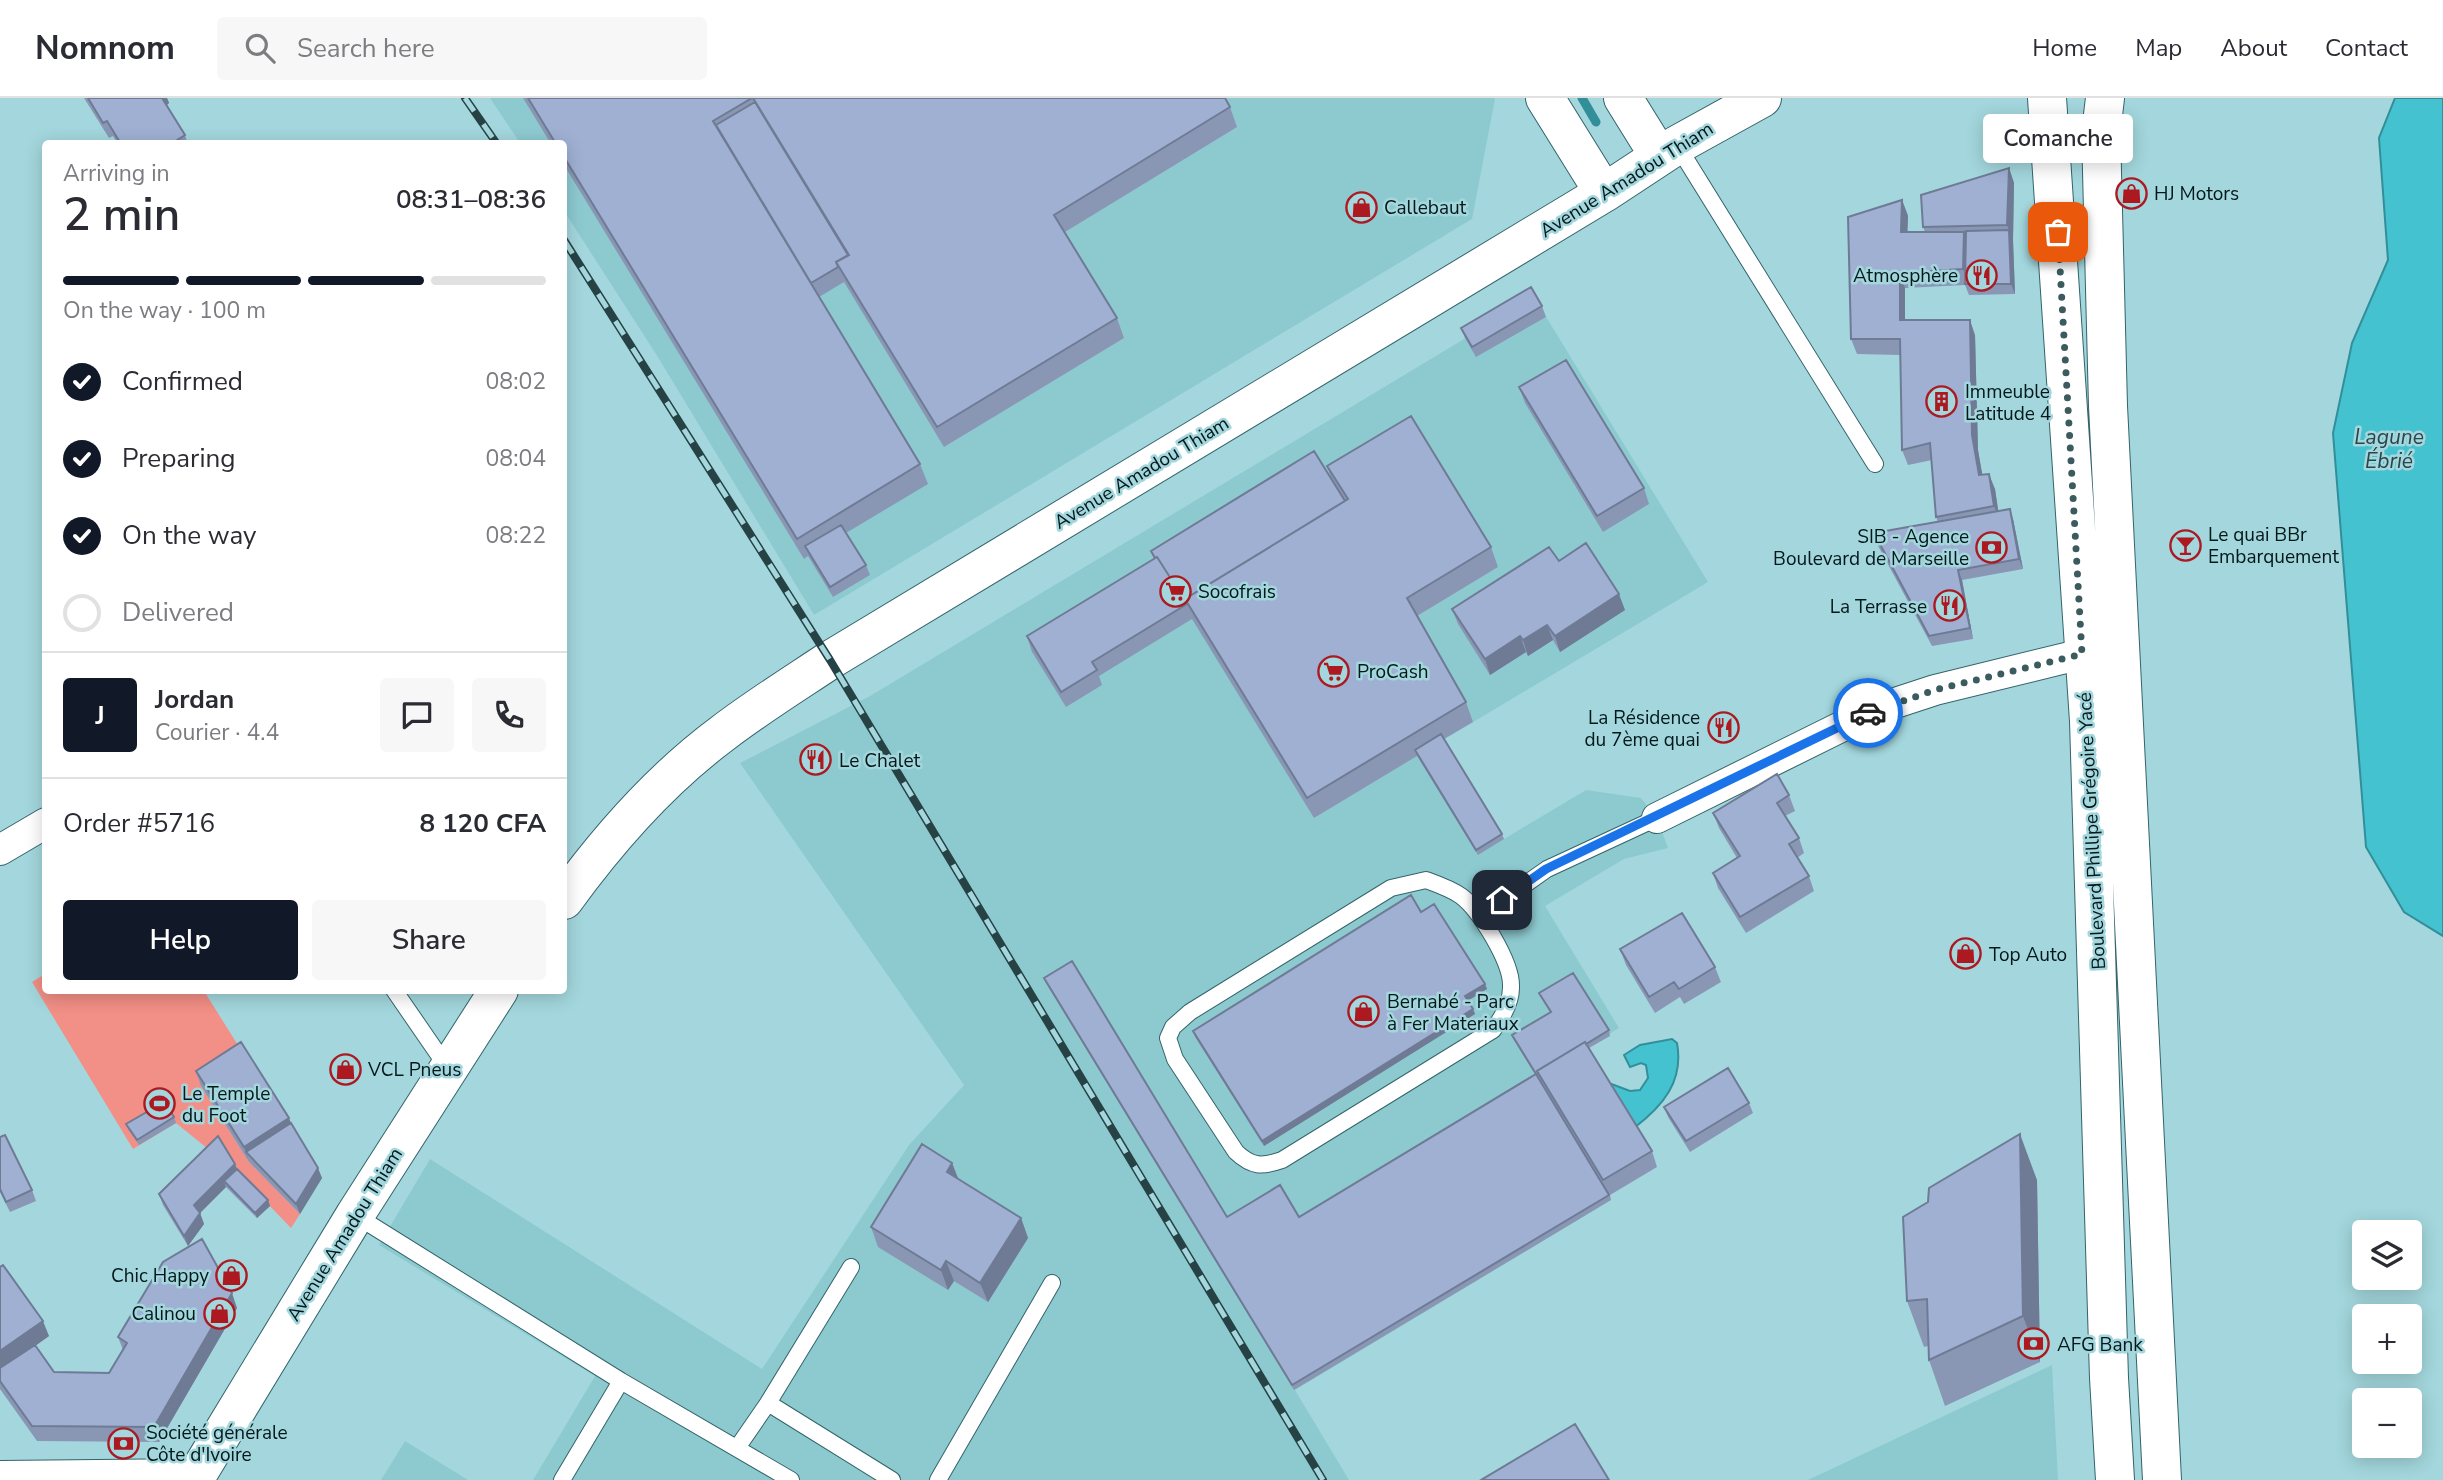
<!DOCTYPE html>
<meta charset="utf-8">
<style>
:root{--surface:#fff;--page:#f7f7f7;--text:#2b2b33;--muted:#7c7c81;--line:#e1e1e2;--accent:#111827}
body{margin:0;font-family:"Nunito Sans",sans-serif;background:var(--page);color:var(--text);height:100vh;display:flex;flex-direction:column;font-size:26px;white-space:nowrap}
*{box-sizing:border-box;margin:0}
p{font-size:23px;color:var(--muted)}
.icon{flex:none;width:38px;height:38px;fill:none;stroke:currentColor;stroke-width:2;stroke-linecap:round;stroke-linejoin:round}
.map{position:relative;flex:1;overflow:hidden}
.drawer{position:absolute;left:42px;top:42px;width:525px;height:854px;display:flex;flex-direction:column;background:var(--surface);border-radius:7px;box-shadow:0 4px 18px #0003}
.drawer>*{flex:none}
.controls{position:absolute;left:2352px;top:1122px;display:grid;gap:14px}
.controls a{display:grid;place-items:center;width:70px;height:70px;border-radius:7px;background:var(--surface);box-shadow:0 4px 18px #0003;font-size:35px}
.pin{position:absolute;display:grid;place-items:center;width:60px;height:60px;color:#fff;margin:-30px;border-radius:14px;box-shadow:0 4px 10px #0006}
.courier{position:absolute;display:grid;place-items:center;width:70px;height:70px;margin:-35px;border:5px solid #1a73e8;border-radius:50%;background:#fff;color:#222;box-shadow:0 2px 9px #0007}
.bubble{position:absolute;height:49px;border-radius:7px;background:var(--surface);box-shadow:0 4px 18px #0003;font-size:23px;font-weight:600;line-height:49px;text-align:center}
.summary em{font-style:normal;font-weight:600}
.summary div{display:flex;flex-direction:column-reverse}
.summary{display:flex;align-items:center;justify-content:space-between;height:119px;padding:0 21px}
h1{font-size:46px;font-weight:600;line-height:52px}
.bar{display:grid;grid-template-columns:repeat(4,1fr);gap:10px 7px;align-content:center;height:84px;padding:0 21px}
.bar i{height:9px;border-radius:5px;background:var(--line)}
.bar .selected{background:var(--accent)}
.bar p{grid-column:span 4}
.line{display:flex;align-items:center;gap:18px;padding:0 21px;border-top:2px solid var(--line)}
.line div{flex:1}
.round{display:grid;place-items:center;flex:none;width:74px;height:74px;border-radius:7px;background:var(--page)}
ol{padding:0 21px;list-style:none}
li{display:flex;align-items:center;gap:21px;height:77px}
li p{margin-inline-start:auto}
li .icon{padding:7px;border-radius:50%;background:var(--accent);color:#fff;stroke-width:4}
li:last-child{color:var(--muted)}
li i{width:38px;height:38px;border:4px solid var(--line);border-radius:50%}
.cta{display:flex;gap:14px;margin-top:auto;padding:14px 21px}
.cta a{flex:1;height:80px;border-radius:7px;background:var(--accent);color:#fff;font-size:28px;font-weight:600;line-height:80px;text-align:center}
.cta a+a{background:var(--page);color:var(--text)}
header{display:flex;align-items:center;gap:42px;box-sizing:border-box;height:98px;padding:0 35px;background:var(--surface);border-bottom:2px solid var(--line)}
header strong{font-size:33px}
nav{display:flex;gap:38px;margin-inline-start:auto;font-size:24px}
.search{width:490px;height:63px;background:var(--page);display:flex;align-items:center;gap:18px;box-sizing:border-box;padding:0 24px;border-radius:7px;color:var(--muted);font-size:26px}
.map>svg:first-child{display:block}
.built{fill:#8dcad0}
.green{fill:#f28f86}
.water{fill:#45c2d0;stroke:#328f99;stroke-width:2}
.lines{fill:none;stroke-linecap:round;stroke-linejoin:round}
.stream{stroke:#328f99;stroke-width:9}
.lane-casing{stroke:#33646a;stroke-width:18}
.street-casing{stroke:#33646a;stroke-width:32}
.secondary-casing{stroke:#33646a;stroke-width:40}
.lane{stroke:#fff;stroke-width:16}
.street{stroke:#fff;stroke-width:30}
.secondary{stroke:#fff;stroke-width:38}
.rail-casing{stroke:#274245;stroke-width:8}
.rail{stroke:#a3d7dd;stroke-width:5;stroke-dasharray:16;stroke-linecap:butt}
.wall{fill:#8997b5}
.shaded-wall{fill:#6f7b94}
.building{fill:#9fb0d3;stroke:#6f7b94;stroke-width:2}
.done{stroke:#3c5b5e;stroke-width:7;stroke-dasharray:0 12.6}
.route{stroke:#1a73e8;stroke-width:9}
.labels{text-anchor:middle;stroke-width:5;stroke-linejoin:round;paint-order:stroke}
.street-label{font-size:19px;fill:#04181a;stroke:#a3d7dd}
.poi-label{font-size:19px;fill:#04181a;stroke:#a3d7dd;text-anchor:start}
.water-label{font-size:21px;font-style:italic;fill:#2b4649;stroke:#a3d7dd}
</style>
<header>
<strong>Nomnom</strong>
<div class="search"><svg class="icon" aria-label="search" viewBox="0 0 24 24"><circle cx="10" cy="10" r="6"/><path d="M15 15l6 6"/></svg>Search here</div>
<nav><a>Home</a><a>Map</a><a>About</a><a>Contact</a></nav>
</header>
<div class="map">
<svg width="2443" height="1382" viewBox="0 0 2443 1382">
<rect width="100%" height="100%" fill="#a3d7dd"/>
<path class="built" d="M490,0H1494L1495,1L1472,121L814,517L656,256L564,113V46L520,45Z
M1534,199L1708,484L1443,642L1504,741L1586,692L1641,700L1657,720L1668,750L1624,761L1545,808L1619,930L1538,981L1611,1102L1295,1292L1349,1382H533L595,1278L379,1147L430,1061L762,1271L909,1047L964,987L740,665L870,598Z
M2052,1267L2058,1382H1808Z
M405,1343L468,1382H381Z"/>
<path class="green" d="M45,876L46,892L204,893L246,960L201,988L249,1064L300,1116L291,1130L239,1076L176,1025L133,1051L32,884Z"/>
<path class="water" d="M2395,0H2443V838L2404,814L2366,749L2333,335L2352,245L2388,162L2379,40Z
M1672,941L1677,945C1684,983 1663,1008 1634,1030L1606,984L1630,993L1640,992L1648,980L1646,967L1641,965L1630,969L1624,957L1640,947Z"/>
<g class="lines">
<path class="stream" d="M1582,0L1596,24"/>
<defs>
<path id="lane" d="M1677,47L1875,366
M1426,782C1437,786 1451,791 1461,798C1480,812 1511,864 1511,887C1512,904 1502,920 1493,932L1282,1062C1262,1069 1252,1069 1236,1054L1175,961L1168,940L1173,929L1190,914L1391,790Z
M1480,818L1547,771L1657,720
M394,892L447,969
M355,1117L621,1283L791,1382
M768,1305L892,1382
M737,1350L768,1305L851,1169
M562,1382L621,1283
M938,1382L1052,1185"/>
<path id="street" d="M1657,720L1877,611L1935,592L2082,556
M0,752L46,725
M0,1378L197,1376"/>
<path id="secondary" d="M1545,0L1604,95
M1623,0L1659,58
M2047,0L2089,623L2109,1280L2115,1382
M2105,0L2101,34L2108,308L2162,1382
M564,802C609,740 661,681 723,635C757,609 794,586 830,562L1604,95L1677,47L1762,0
M194,1382L355,1117L499,892"/>
</defs>
<use href="#lane" class="lane-casing"/>
<use href="#street" class="street-casing"/>
<use href="#secondary" class="secondary-casing"/>
<use href="#lane" class="lane"/>
<use href="#street" class="street"/>
<use href="#secondary" class="secondary"/>
<defs>
<path id="rail" d="M465,0L497,46
M564,142L830,562L1323,1382"/>
</defs>
<use href="#rail" class="rail-casing"/>
<use href="#rail" class="rail"/>
</g>
<path class="wall" d="M84,0H167L169,5L167,7L185,37L188,46H118L113,38L109,40Z
M523,0H1225L1230,9L1237,29L1065,134L1117,220L1124,240L944,349L844,184L819,199L920,366L928,386L846,435L866,467L870,477L833,499L808,458L804,461L564,67V46H551Z
M2009,70L2014,85L2013,142L2015,196L1969,197L1965,187L1905,190V222L1975,237L1978,352L1982,376L1995,391L1998,413L2013,421L2023,471L1962,482L1973,541L1932,548L1877,446L1874,435L1938,424L1936,419L1932,362L1908,367L1902,352L1900,257L1857,256L1851,241L1902,102L1908,118L1907,134H1925L1923,129Z
M1542,208L1546,219L1476,259L1465,240L1461,230Z
M1519,289L1644,390L1649,406L1603,434L1525,305Z
M1327,368L1491,449L1498,469L1417,518L1466,604L1473,624L1444,641L1502,736L1504,741L1478,757L1417,658L1314,720L1192,521L1099,578L1102,587L1066,609L1032,554L1027,538L1154,461L1151,453L1332,383Z
M1559,463L1625,512L1560,554L1553,542L1528,558L1526,554L1490,577L1458,526L1452,511Z
M1789,697L1795,713L1785,718L1799,740L1804,755L1797,760L1809,778L1814,793L1746,835L1718,790L1713,775L1737,760L1719,730L1713,715Z
M1421,814L1485,886L1487,891L1468,903L1475,916L1264,1048L1195,939L1193,933Z
M1620,851L1715,869L1721,884L1684,906L1680,899L1655,915L1626,867Z
M1044,880L1227,1119H1299L1535,976L1514,942L1512,937L1550,914L1539,895L1609,932L1610,938L1589,950L1652,1053L1657,1069L1610,1097L1611,1102L1294,1292L1046,885Z
M196,973L291,1025L322,1080L300,1116L249,1064L201,988Z
M1749,1005L1753,1015L1690,1054L1668,1019L1664,1009Z
M174,1019L176,1025L139,1047L128,1031L126,1026Z
M0,1039L32,1092L36,1103L10,1114L0,1094Z
M952,1065L958,1082L1021,1120L1028,1140L988,1204L954,1183L948,1192L878,1149L871,1129Z
M237,1071L268,1102L270,1108L257,1120L226,1089L200,1115L204,1126L188,1148L163,1107L159,1096Z
M2037,1082L2040,1264L1945,1308L1929,1262L1928,1248L1924,1249L1907,1203Z
M0,1169L49,1238L35,1248L54,1274L109,1275L123,1252L118,1239L237,1210L159,1344L37,1343L0,1291Z"/>
<path class="shaded-wall" d="M161,0H167L169,5L164,9Z
M2009,70L2014,85L2013,142L2015,196L2011,186L2009,132L2007,127Z
M1902,102L1908,118L1907,150L1901,134Z
M1964,134L1970,149L1969,187L1963,171Z
M1900,175L1905,190V237L1900,222Z
M1970,222L1975,237L1978,352L1985,392L1979,377L1972,337Z
M1989,376L1995,391L2000,424L1994,408Z
M2010,411L2013,421L2023,471L2019,461Z
M1958,472L1962,482L1973,541L1970,530Z
M1619,496L1625,512L1560,554L1555,538Z
M1547,527L1553,542L1528,558L1523,542Z
M1520,538L1526,554L1490,577L1485,561Z
M1485,886L1487,891L1467,903L1465,898Z
M1473,911L1475,916L1264,1048L1262,1043Z
M289,1020L295,1035L246,1054L249,1064L244,1049Z
M2020,1036L2037,1082L2040,1264L2023,1218Z
M952,1065L960,1085L947,1074Z
M235,1066L239,1076L224,1083L226,1089L197,1118L194,1107Z
M318,1070L322,1080L300,1116L296,1106Z
M268,1102L270,1108L257,1120L255,1115Z
M200,1115L204,1126L188,1148L184,1138Z
M1021,1120L1028,1140L988,1204L980,1185Z
M946,1163L954,1183L948,1192L941,1172Z
M232,1195L237,1210L159,1344L154,1329Z
M43,1223L49,1238L0,1273V1253Z"/>
<path class="building" d="M88,0H162L185,37L171,46H121L107,23L103,25Z
M528,0H752L713,23L920,366L797,441L564,59V46H556Z
M753,0H1225L1230,9L1054,117L1117,220L937,329L836,164L849,157Z
M755,4L848,157L836,164L838,169L811,185L716,27Z
M2009,70L2007,127L1923,129L1921,97Z
M1902,102L1901,134H1964L1963,171L1900,175V222H1970L1972,337L1979,377L1989,376L1994,408L1936,419L1930,345L1902,352L1900,241H1851L1848,119Z
M2009,132L2011,186H1965L1966,133Z
M1531,189L1542,208L1472,249L1461,230Z
M1566,262L1644,390L1597,418L1519,289Z
M1411,318L1491,449L1407,500L1466,604L1307,700L1185,501L1348,401L1327,368Z
M1314,353L1345,403L1185,501L1187,506L1157,459L1155,460L1151,453Z
M2010,411L2019,461L1958,472L1970,530L1929,538L1874,435Z
M841,427L866,467L830,489L805,448Z
M1586,445L1619,496L1555,538L1547,527L1523,542L1520,538L1485,561L1452,511L1549,449L1559,463Z
M1157,459L1187,506L1092,564L1097,572L1061,594L1027,538Z
M1441,636L1502,736L1476,752L1415,652Z
M1777,676L1789,697L1777,705L1799,740L1789,746L1809,778L1740,819L1713,775L1740,758L1713,715Z
M1411,797L1421,814L1434,806L1485,886L1465,898L1473,911L1262,1043L1193,933Z
M1682,815L1715,869L1679,891L1674,884L1649,899L1620,851Z
M1072,863L1227,1119L1280,1087L1299,1119L1536,976L1609,1097L1292,1287L1044,880Z
M1573,875L1609,932L1586,946L1585,944L1537,973L1538,975L1536,976L1512,937L1551,914L1539,895Z
M241,944L289,1020L244,1049L196,973Z
M1585,944L1652,1053L1603,1082L1537,973Z
M1728,970L1749,1005L1686,1043L1664,1009Z
M164,1004L174,1019L137,1042L126,1026Z
M291,1025L318,1070L296,1106L246,1054Z
M2020,1036L2023,1218L1929,1262L1927,1201L1907,1203L1903,1119L1928,1104L1929,1090Z
M5,1037L32,1092L6,1104L0,1091V1039Z
M218,1038L235,1066L194,1107L200,1115L184,1138L159,1096Z
M922,1046L952,1065L947,1074L1021,1120L980,1185L946,1163L941,1172L871,1129Z
M237,1071L268,1102L255,1115L224,1083Z
M202,1141L232,1195L154,1329L32,1328L0,1283V1270L35,1247L54,1274L109,1275L127,1245L118,1239L163,1164Z
M3,1167L43,1223L0,1253V1169Z
M1575,1326L1609,1382H1481Z"/>
<g class="lines">
<path class="done" d="M1868,615L1935,592L2082,556L2058,134"/>
<path class="route" d="M1502,802L1546,771L1868,615"/>
</g>
<defs>
<symbol id="shop-ring" viewBox="-11 -11 22 22"><circle r="9.5" fill="#a3d7dd" stroke="#ac1921" stroke-width="1.5"/><path d="M-5-2.5h2.3a2.7 3.5 0 0 1 5.4 0H5L5.5 6h-11ZM-1.5-2.5h3a1.5 2.3 0 0 0-3 0Z" fill="#ac1921"/></symbol>
<symbol id="restaurant-ring" viewBox="-11 -11 22 22"><circle r="9.5" fill="#a3d7dd" stroke="#ac1921" stroke-width="1.5"/><path d="M-5-6h1v4h1v-4h1v4h1v-4h1v5L-1.5 .5V6h-2V.5L-5-1ZM5-6V6H3V1.5H1.5Q1.5-4 5-6Z" fill="#ac1921"/></symbol>
<symbol id="building-ring" viewBox="-11 -11 22 22"><circle r="9.5" fill="#a3d7dd" stroke="#ac1921" stroke-width="1.5"/><path d="M-4-6H4V6H1V3H-1V6H-4ZM-2.5-4.3h1.7v1.8h-1.7ZM.8-4.3h1.7v1.8H.8ZM-2.5-1h1.7V.8h-1.7ZM.8-1h1.7V.8H.8Z" fill="#ac1921"/></symbol>
<symbol id="bar-ring" viewBox="-11 -11 22 22"><circle r="9.5" fill="#a3d7dd" stroke="#ac1921" stroke-width="1.5"/><path d="M-6-5H6L.8 .8V4.5H3.5V6h-7V4.5H-.8V.8Z" fill="#ac1921"/></symbol>
<symbol id="bank-ring" viewBox="-11 -11 22 22"><circle r="9.5" fill="#a3d7dd" stroke="#ac1921" stroke-width="1.5"/><path d="M-6-4H6V4H-6ZM0-2.3a2.3 2.3 0 1 0 0 4.6a2.3 2.3 0 1 0 0-4.6Z" fill="#ac1921"/></symbol>
<symbol id="supermarket-ring" viewBox="-11 -11 22 22"><circle r="9.5" fill="#a3d7dd" stroke="#ac1921" stroke-width="1.5"/><path d="M-6-5.5h2.5l.6 2H6L4.5 2H-2.5L-4.4-4H-6ZM-1.5 3.2a1.3 1.3 0 1 0 .1 0ZM3 3.2a1.3 1.3 0 1 0 .1 0Z" fill="#ac1921"/></symbol>
<symbol id="stadium-ring" viewBox="-11 -11 22 22"><circle r="9.5" fill="#a3d7dd" stroke="#ac1921" stroke-width="1.5"/><path d="M0-5a6.5 5 0 1 0 0 10a6.5 5 0 1 0 0-10ZM-3.5-1.8h7v3.6h-7Z" fill="#ac1921"/></symbol>
</defs>
<g fill-rule="evenodd">
<use href="#shop-ring" x="2114" y="78" width="35" height="35"/>
<use href="#shop-ring" x="1344" y="92" width="35" height="35"/>
<use href="#restaurant-ring" x="1964" y="160" width="35" height="35"/>
<use href="#building-ring" x="1924" y="286" width="35" height="35"/>
<use href="#bar-ring" x="2168" y="430" width="35" height="35"/>
<use href="#bank-ring" x="1974" y="432" width="35" height="35"/>
<use href="#supermarket-ring" x="1158" y="476" width="35" height="35"/>
<use href="#restaurant-ring" x="1932" y="490" width="35" height="35"/>
<use href="#supermarket-ring" x="1316" y="556" width="35" height="35"/>
<use href="#restaurant-ring" x="1706" y="612" width="35" height="35"/>
<use href="#restaurant-ring" x="798" y="644" width="35" height="35"/>
<use href="#shop-ring" x="1948" y="838" width="35" height="35"/>
<use href="#shop-ring" x="1346" y="896" width="35" height="35"/>
<use href="#shop-ring" x="328" y="954" width="35" height="35"/>
<use href="#stadium-ring" x="142" y="988" width="35" height="35"/>
<use href="#shop-ring" x="214" y="1160" width="35" height="35"/>
<use href="#shop-ring" x="202" y="1198" width="35" height="35"/>
<use href="#bank-ring" x="2016" y="1228" width="35" height="35"/>
<use href="#bank-ring" x="106" y="1328" width="35" height="35"/>
</g>
<g class="labels">
<g class="street-label">
<text transform="translate(1626 81) rotate(-32)" y="7">Avenue Amadou Thiam</text>
<text transform="translate(1141 374) rotate(-31)" y="7">Avenue Amadou Thiam</text>
<text transform="translate(2091 733) rotate(-93)" y="7">Boulevard Phillipe Grégoire Yacé</text>
<text transform="translate(344 1136) rotate(-58)" y="7">Avenue Amadou Thiam</text>
</g>
<g class="poi-label">
<text x="2154" y="102">HJ Motors</text>
<text x="1384" y="116">Callebaut</text>
<text x="1958" y="184" text-anchor="end">Atmosphère</text>
<text x="1965" y="300">Immeuble<tspan x="1965" dy="22">Latitude 4</tspan></text>
<text x="2208" y="443">Le quai BBr<tspan x="2208" dy="22">Embarquement</tspan></text>
<text x="1969" y="445" text-anchor="end">SIB - Agence<tspan x="1969" dy="22">Boulevard de Marseille</tspan></text>
<text x="1198" y="500">Socofrais</text>
<text x="1927" y="515" text-anchor="end">La Terrasse</text>
<text x="1357" y="580">ProCash</text>
<text x="1700" y="626" text-anchor="end">La Résidence<tspan x="1700" dy="22">du 7ème quai</tspan></text>
<text x="839" y="669">Le Chalet</text>
<text x="1989" y="863">Top Auto</text>
<text x="1387" y="910">Bernabé - Parc<tspan x="1387" dy="22">à Fer Materiaux</tspan></text>
<text x="368" y="978">VCL Pneus</text>
<text x="182" y="1002">Le Temple<tspan x="182" dy="22">du Foot</tspan></text>
<text x="209" y="1184" text-anchor="end">Chic Happy</text>
<text x="196" y="1222" text-anchor="end">Calinou</text>
<text x="2057" y="1253">AFG Bank</text>
<text x="146" y="1341">Société générale<tspan x="146" dy="22">Côte d'Ivoire</tspan></text>
</g>
<g class="water-label">
<text x="2389" y="346">Lagune<tspan x="2389" dy="24">Ébrié</tspan></text>
</g>
</g>
</svg>
<div class="controls">
<a><svg class="icon" aria-label="layers" viewBox="0 0 24 24"><path d="M12 4l9 5-9 5-9-5zM3 14l9 5 9-5"/></svg></a>
<a>+</a>
<a>−</a>
</div>
<div class="pin" style="left:2058px;top:134px;background:#ea580c"><svg class="icon" aria-label="bag" viewBox="0 0 24 24"><path d="M5 8h14l-1 12H6zM9 8a3 3 0 0 1 6 0"/></svg></div>
<div class="pin" style="left:1502px;top:802px;background:#1f2937"><svg class="icon" aria-label="home" viewBox="0 0 24 24"><path d="M3 11l9-7 9 7M6 9v11h12V9"/></svg></div>
<div class="courier" style="left:1868px;top:615px"><svg class="icon" aria-label="car" viewBox="0 0 24 24"><path d="M5 17H2v-5l4-1 3-4h7l3 4 3 1v5h-3M9 17h6M6 11h13"/><circle cx="7" cy="17" r="2"/><circle cx="17" cy="17" r="2"/></svg></div>
<div class="bubble" style="left:1983px;top:16px;width:150px">Comanche</div>
<section class="drawer">
<div class="summary"><div><h1>2 min</h1><p>Arriving in</p></div><em>08:31–08:36</em></div>
<div class="bar"><i class="selected"></i><i class="selected"></i><i class="selected"></i><i></i><p>On the way · 100 m</p></div>
<ol>
<li><svg class="icon" aria-label="check" viewBox="0 0 24 24"><path d="M5 12l5 5 9-10"/></svg>Confirmed<p>08:02</p></li>
<li><svg class="icon" aria-label="check" viewBox="0 0 24 24"><path d="M5 12l5 5 9-10"/></svg>Preparing<p>08:04</p></li>
<li><svg class="icon" aria-label="check" viewBox="0 0 24 24"><path d="M5 12l5 5 9-10"/></svg>On the way<p>08:22</p></li>
<li><i></i>Delivered</li>
</ol>
<div class="line" style="height:126px"><b class="round" style="background:var(--accent);color:#fff">J</b><div><b>Jordan</b><p>Courier · 4.4</p></div><a class="round"><svg class="icon" aria-label="chat" viewBox="0 0 24 24"><path d="M4 5h16v11H9l-5 4z"/></svg></a><a class="round"><svg class="icon" aria-label="phone" viewBox="0 0 24 24"><path d="M5 4h4l2 5-3 2q2 4 5 5l2-3 5 2v4C11 20 4 13 5 4z"/></svg></a></div>
<div class="line" style="height:91px"><div>Order #5716</div><b>8 120 CFA</b></div>
<div class="cta"><a>Help</a><a>Share</a></div>
</section>
</div>
